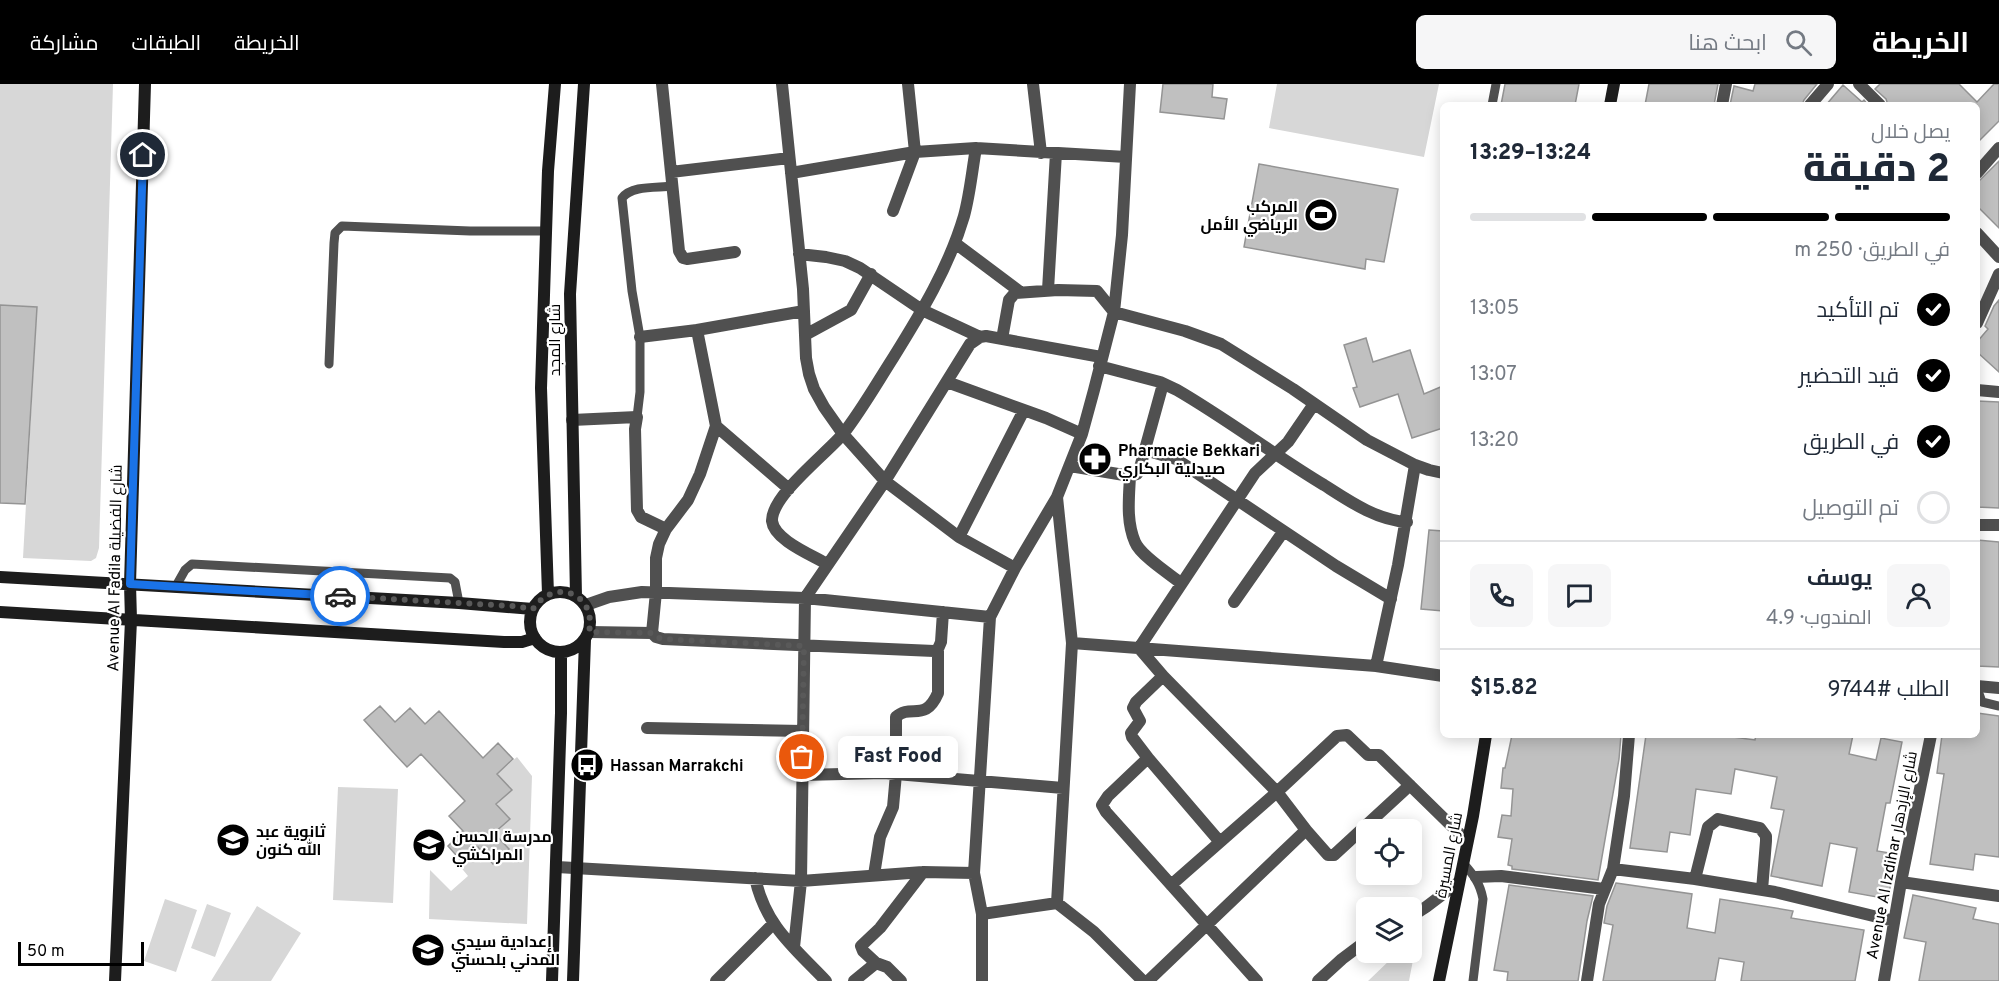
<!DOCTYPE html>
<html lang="ar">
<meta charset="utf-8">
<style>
:root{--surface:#fff;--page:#f6f6f7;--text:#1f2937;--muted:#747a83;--line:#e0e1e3;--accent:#000}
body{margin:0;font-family:Overpass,Cairo,sans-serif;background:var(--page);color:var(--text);direction:rtl;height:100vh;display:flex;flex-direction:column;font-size:22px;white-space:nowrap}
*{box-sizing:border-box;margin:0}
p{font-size:20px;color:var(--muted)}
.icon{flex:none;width:33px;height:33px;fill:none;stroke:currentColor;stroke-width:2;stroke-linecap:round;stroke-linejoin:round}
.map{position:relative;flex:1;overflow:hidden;direction:ltr}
.drawer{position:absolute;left:1440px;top:18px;width:540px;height:636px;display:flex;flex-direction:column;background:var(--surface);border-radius:9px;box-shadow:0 3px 15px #0003;direction:rtl}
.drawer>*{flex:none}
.controls{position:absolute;left:1356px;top:735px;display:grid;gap:12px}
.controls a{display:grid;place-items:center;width:66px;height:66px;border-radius:9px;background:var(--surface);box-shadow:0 3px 15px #0003;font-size:30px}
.scale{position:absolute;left:18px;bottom:15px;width:126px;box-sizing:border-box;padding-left:6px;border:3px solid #000;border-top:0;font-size:16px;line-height:21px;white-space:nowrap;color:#000;-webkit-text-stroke:4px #fff;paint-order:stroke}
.pin{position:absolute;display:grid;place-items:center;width:51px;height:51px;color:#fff;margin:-26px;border:3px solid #fff;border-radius:50%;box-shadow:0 2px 6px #0007}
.courier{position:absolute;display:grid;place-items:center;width:60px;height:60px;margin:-30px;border:4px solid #1a73e8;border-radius:50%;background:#fff;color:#222;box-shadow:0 2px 8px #0007}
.bubble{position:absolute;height:42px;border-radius:9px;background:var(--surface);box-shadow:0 3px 15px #0003;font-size:20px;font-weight:800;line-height:42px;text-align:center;direction:rtl}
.overview em{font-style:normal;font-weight:800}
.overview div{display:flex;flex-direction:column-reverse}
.overview{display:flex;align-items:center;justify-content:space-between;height:102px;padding:0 30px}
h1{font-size:39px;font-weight:800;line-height:45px}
.bar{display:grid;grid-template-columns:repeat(4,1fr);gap:9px 6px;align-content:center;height:72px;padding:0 30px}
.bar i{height:8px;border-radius:4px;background:var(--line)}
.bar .selected{background:var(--accent)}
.bar p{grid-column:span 4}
.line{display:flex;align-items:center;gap:15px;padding:0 30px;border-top:2px solid var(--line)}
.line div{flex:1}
.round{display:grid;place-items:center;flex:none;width:63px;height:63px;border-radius:9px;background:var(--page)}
ol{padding:0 30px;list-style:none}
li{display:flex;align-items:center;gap:18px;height:66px}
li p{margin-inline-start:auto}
li .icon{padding:6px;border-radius:50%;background:var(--accent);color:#fff;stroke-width:4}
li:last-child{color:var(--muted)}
li i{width:33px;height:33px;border:3px solid var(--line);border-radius:50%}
header{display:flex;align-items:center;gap:36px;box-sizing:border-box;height:84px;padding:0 30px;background:var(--accent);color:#fff}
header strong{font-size:28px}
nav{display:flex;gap:33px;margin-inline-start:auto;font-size:21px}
.search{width:420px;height:54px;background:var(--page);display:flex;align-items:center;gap:15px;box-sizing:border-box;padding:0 21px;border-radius:9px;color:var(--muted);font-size:22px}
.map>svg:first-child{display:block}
.green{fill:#d7d7d7}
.building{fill:#c0c0c0;stroke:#949494;stroke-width:1.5}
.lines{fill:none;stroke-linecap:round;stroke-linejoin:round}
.lane{stroke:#505050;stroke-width:9}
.street{stroke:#505050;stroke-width:12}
.secondary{stroke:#1d1d1d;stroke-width:12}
.done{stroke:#595959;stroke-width:6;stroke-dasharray:0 10.8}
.route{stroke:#1a73e8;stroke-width:8}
.labels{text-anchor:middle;stroke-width:4.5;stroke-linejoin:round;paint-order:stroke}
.poi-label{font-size:16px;font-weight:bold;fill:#000;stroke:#fff;text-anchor:start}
.street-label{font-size:16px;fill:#000;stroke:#fff}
</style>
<header>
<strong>الخريطة</strong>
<div class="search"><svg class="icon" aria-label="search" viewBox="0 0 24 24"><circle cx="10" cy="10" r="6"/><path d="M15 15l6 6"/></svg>ابحث هنا</div>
<nav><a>الخريطة</a><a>الطبقات</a><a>مشاركة</a></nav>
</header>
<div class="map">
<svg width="1999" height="897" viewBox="0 0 1999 897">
<rect width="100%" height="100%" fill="#fff"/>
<path class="green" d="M0,0H113L99,464L96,474L91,477L23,474L37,223L0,221Z
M1277,0H1439L1424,73L1269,44Z
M517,673L532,692L527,840L429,835L430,786L451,807L468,792L459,781L478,764L493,779L508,765L494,749L509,735L497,720L512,706L497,690Z
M338,703L398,705L393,819L333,816Z
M165,815L197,826L176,888L144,877Z
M207,820L231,829L215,873L191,864Z
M257,822L301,849L271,897H211Z
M1392,874L1413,876L1409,897H1368Z"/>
<path class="building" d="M1163,0H1213L1212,13L1227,15L1224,35L1160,28Z
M1505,0H1579L1575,21H1501Z
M1649,0H1718L1714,21H1645Z
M1755,0H1817L1804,16L1802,21H1730L1734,2L1753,7Z
M1880,0H1959L1977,18L1994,0H1999V37L1977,59V21H1888L1886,15L1875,5Z
M1843,1L1862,18L1864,16L1868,21H1826Z
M1999,77V144L1977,122V99Z
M1259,80L1398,105L1384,178L1366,175L1365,185L1244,163Z
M1999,216V288L1977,268V258L1988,245L1985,242L1994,222Z
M0,221L37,223L25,420L0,419Z
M1366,254L1373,278L1410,266L1424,310L1443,302V344L1412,354L1398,310L1360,323L1353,304L1357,303L1344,261Z
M1977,317L1999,318V424L1977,423Z
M1429,446L1443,447V527L1421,525Z
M1977,456L1999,458V583L1977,582Z
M380,622L395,638L410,624L425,640L439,627L483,674L498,659L513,675L497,690L512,706L496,720L510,735L494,749L509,765L493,780L478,763L462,778L448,762L463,747L449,732L465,717L421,670L407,683L392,667L364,636Z
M1977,629L1999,632V773L1975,770L1973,786L1930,780L1944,690L1937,689L1942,651H1977Z
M1512,651H1621L1619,675L1598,796L1512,785V782L1508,781L1512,755L1498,753L1502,731L1511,732L1513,705L1501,704L1503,684H1505Z
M1646,651H1718L1755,656L1756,651H1853L1849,670L1876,676L1881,654L1902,658L1890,719H1886L1877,767L1896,770L1888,815L1849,808L1857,764L1830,759L1822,802L1771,792L1784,726L1771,724L1777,693L1735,685L1731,710L1696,705L1690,751L1670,748L1667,768L1630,764Z
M1616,799L1692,810L1687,844L1715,849L1720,815L1793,827L1791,834L1864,846L1855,897H1741L1744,878L1719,874L1715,897H1603L1613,841L1604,839L1607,822Z
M1509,801L1593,812L1587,837L1578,897H1507L1508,888L1494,886Z
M1913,811L1976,824L1973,835L1999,840V897H1919L1926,858L1904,854Z"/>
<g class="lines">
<path class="lane" d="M1492,21L1496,0
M329,280L334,159L335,149L342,142L470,147H546
M637,333L640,308V253L632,207L622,114C632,101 657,104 672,102
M176,502L185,486L192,480L450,494L455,498L459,519
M1977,604L1982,618L1999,622
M1463,779C1473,790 1480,799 1483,815L1473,897"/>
<path class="street" d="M662,0L679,167L683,174L687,175L735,168
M782,0L803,205L806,274L809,290L814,305L824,323L843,350L885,397L959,453L1015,484
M1033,0L1041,69
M1859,0L1880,21
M1722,21L1726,0
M1810,21L1828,0
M671,88L789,74
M791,89L915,68L976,64L1126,73
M1977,89L1999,64
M893,127L915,68L908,0
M1977,149L1999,173
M955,159L1019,207
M799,170L826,173L845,177L860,184L922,226L980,253
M1048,206L1056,69
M1977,239L1999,190
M697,246L716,342L789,405
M805,251L851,226L871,190
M640,253L697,246L804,227
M1002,255L1009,216L1015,209L1058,206L1097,207L1114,228L1185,247L1221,260L1293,305L1367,356L1415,381L1429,386L1443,389
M1099,282L1160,298L1177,306C1227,335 1274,371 1324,401C1349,417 1376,436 1407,438
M947,298L1046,334L1082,350
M1977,306L1999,308
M572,336L637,333L635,345L637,426L641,433L666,445
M716,342L700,390L688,416L666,445L659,460L656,474V508L652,549L656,553L663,555L934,567L938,565L941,558L943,528
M1145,366L1176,375L1336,482L1391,515
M1070,382L1130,392L1137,390L1139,387L1163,300
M1130,392C1129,414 1126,437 1135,458C1140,471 1169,490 1181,499
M1977,441H1999
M959,453L1024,326
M827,480C812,471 774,456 772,437C771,412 826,370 843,350C861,327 877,299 893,274C921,229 949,183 964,132C970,110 972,87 976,64
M1234,518L1283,448
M586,521L609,513L642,508L805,514L990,533
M589,548L652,549
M1072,559L1376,582L1443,592
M1376,582L1398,481L1415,381
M1163,592L1277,708L1337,652L1347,651L1368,671H1379L1467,757
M1977,602L1999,604
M647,644L803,647
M1148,674L1220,758L1171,801
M802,691L884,689L1063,704
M1306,746L1328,771H1334L1410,701
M557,783L801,797L923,788L974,789L982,830V897
M1613,785L1695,795L1775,808L1894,837
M974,789L990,533L1015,484L1057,413L1082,350L1094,306L1114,228L1122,151L1130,0
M874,791L880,753L893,723L896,690V633C911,619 925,639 938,609V565
M1476,793L1501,792L1604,805
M755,794C766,843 794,863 826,897
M1695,795L1708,743L1718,735L1760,744L1766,752V757L1762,806
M1901,798L1999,812
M1057,819L1072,559L1057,413
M982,830L1057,819L1094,848L1143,897
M1412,832L1426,823L1459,798
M794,863L801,797L805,514L885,397L970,260L980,253L986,252L1101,273
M876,879L863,867L861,862L880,844L923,788
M716,897L773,840
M854,897L876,879L887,883L901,897
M1148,897L1306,746L1277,708L1220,758
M1257,897L1106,728L1102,721L1108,712L1148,674L1132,653L1131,649L1140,637L1133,624L1136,618L1163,592L1139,564L1255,389L1288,358L1314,320
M1318,897L1342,875L1366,857
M1587,897L1599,820L1613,785L1624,712L1629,651
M1884,897L1901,798L1931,651"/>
<path class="secondary" d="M1610,21L1614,0
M0,493L459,519L533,525
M530 538a30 30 0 1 1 60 0a30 30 0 1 1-60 0Z
M548,510L541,304L548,87L555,0
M576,512L570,210L584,0
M0,528L504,558H522L535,554
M115,897L131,536L130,500L145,0
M552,897L561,629V568
M573,897L585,556
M1439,897L1473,732L1486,651"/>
</g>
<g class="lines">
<path class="done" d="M340,512L512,522L533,525C554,493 597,509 589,548L652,549L656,553L663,555L804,562L802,673"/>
<path class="route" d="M143,71L130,500L340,512"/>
</g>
<defs>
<symbol id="stadium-disc" viewBox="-11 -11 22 22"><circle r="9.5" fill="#000" stroke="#fff"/><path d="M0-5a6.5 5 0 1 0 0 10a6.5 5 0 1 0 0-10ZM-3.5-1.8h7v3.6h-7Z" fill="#fff"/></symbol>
<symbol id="pharmacy-disc" viewBox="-11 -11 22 22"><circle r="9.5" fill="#000" stroke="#fff"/><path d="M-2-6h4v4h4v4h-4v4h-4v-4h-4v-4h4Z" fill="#fff"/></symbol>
<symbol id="bus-disc" viewBox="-11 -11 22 22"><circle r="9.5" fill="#000" stroke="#fff"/><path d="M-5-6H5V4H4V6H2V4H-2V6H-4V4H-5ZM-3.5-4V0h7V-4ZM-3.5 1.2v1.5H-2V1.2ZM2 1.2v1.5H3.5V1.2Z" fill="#fff"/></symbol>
<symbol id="school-disc" viewBox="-11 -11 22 22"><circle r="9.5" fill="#000" stroke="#fff"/><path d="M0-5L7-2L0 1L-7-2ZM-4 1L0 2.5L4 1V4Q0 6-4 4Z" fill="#fff"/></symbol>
</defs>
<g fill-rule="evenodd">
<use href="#stadium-disc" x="1302" y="112" width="38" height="38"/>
<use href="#pharmacy-disc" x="1076" y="356" width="38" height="38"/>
<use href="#bus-disc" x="568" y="662" width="38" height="38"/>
<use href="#school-disc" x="214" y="737" width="38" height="38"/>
<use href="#school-disc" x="410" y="742" width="38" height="38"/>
<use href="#school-disc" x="409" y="847" width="38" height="38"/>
</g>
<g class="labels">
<g class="poi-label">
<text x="1298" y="128" text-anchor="end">المركب<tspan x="1298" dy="18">الرياضي الأمل</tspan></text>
<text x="1118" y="372">Pharmacie Bekkari<tspan x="1118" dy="18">صيدلية البكاري</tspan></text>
<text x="610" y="687">Hassan Marrakchi</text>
<text x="256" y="753">ثانوية عبد<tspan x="256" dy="18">الله كنون</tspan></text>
<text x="452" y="758">مدرسة الحسن<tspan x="452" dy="18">المراكشي</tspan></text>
<text x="451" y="863">إعدادية سيدي<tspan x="451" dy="18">المدني بلحسني</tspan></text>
</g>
<g class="street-label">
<text transform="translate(554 256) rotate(-90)" y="6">شارع المجد</text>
<text transform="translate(114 484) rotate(-89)" y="6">Avenue Al Fadila شارع الفضيلة</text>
<text transform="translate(1448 771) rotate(-79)" y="6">شارع المسيرة</text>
<text transform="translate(1891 771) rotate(-79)" y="6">Avenue Al Izdihar شارع الإزدهار</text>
</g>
</g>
</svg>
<div class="controls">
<a><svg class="icon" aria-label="locate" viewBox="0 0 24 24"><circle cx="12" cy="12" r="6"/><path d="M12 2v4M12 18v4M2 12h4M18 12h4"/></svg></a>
<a><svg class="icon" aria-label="layers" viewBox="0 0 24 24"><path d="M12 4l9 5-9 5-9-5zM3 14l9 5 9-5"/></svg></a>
</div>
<div class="scale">50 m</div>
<div class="pin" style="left:802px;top:673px;background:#ea580c"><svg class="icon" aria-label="bag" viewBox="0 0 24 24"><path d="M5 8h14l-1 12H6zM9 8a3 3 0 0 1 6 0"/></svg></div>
<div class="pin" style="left:143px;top:71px;background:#1f2937"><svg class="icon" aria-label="home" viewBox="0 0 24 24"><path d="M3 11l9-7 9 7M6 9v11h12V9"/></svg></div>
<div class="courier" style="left:340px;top:512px"><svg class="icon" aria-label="car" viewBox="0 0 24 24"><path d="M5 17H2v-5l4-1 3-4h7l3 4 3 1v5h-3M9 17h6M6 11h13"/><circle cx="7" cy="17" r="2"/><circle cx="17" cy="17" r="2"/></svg></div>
<div class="bubble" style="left:838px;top:652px;width:120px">Fast Food</div>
<section class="drawer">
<div class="overview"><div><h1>2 دقيقة</h1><p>يصل خلال</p></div><em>13:24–13:29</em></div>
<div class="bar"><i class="selected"></i><i class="selected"></i><i class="selected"></i><i></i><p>في الطريق · 250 m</p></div>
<ol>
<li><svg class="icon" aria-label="check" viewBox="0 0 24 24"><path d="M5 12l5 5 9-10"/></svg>تم التأكيد<p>13:05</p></li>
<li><svg class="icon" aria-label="check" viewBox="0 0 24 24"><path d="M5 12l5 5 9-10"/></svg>قيد التحضير<p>13:07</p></li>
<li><svg class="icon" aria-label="check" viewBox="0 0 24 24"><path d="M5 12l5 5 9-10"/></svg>في الطريق<p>13:20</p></li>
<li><i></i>تم التوصيل</li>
</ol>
<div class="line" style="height:108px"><a class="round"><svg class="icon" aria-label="person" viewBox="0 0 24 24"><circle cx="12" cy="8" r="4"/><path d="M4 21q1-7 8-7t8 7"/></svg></a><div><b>يوسف</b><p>المندوب · 4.9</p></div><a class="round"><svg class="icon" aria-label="chat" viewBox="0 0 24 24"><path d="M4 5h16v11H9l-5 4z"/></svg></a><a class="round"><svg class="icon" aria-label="phone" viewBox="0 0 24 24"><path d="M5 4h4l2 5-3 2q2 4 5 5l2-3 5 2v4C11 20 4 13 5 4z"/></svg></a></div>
<div class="line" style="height:78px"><div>الطلب #9744</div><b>$15.82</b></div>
</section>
</div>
